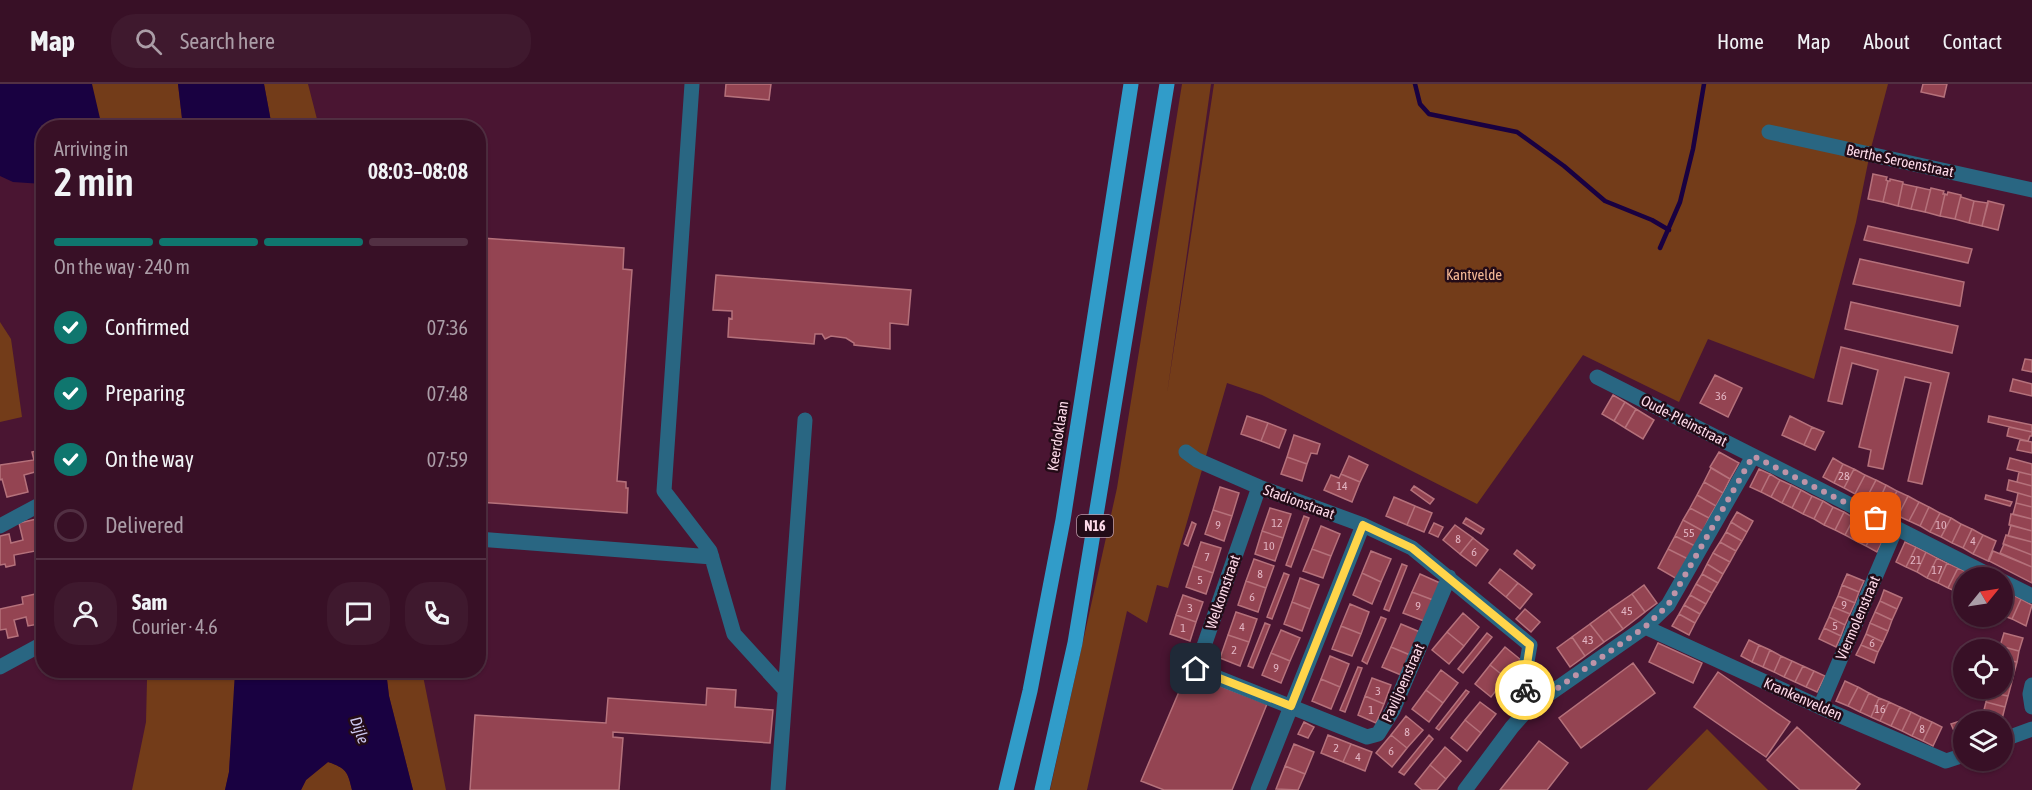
<!DOCTYPE html>
<meta charset="utf-8">
<style>
:root{--surface:#381026;--page:#3f192e;--text:#f1f3f6;--muted:#ab9da7;--line:#523043;--accent:#0f766e}
body{margin:0;font-family:"Asap Condensed",sans-serif;background:var(--page);color:var(--text);height:100vh;display:flex;flex-direction:column;font-size:22px;white-space:nowrap}
*{box-sizing:border-box;margin:0}
p{font-size:20px;color:var(--muted)}
.icon{flex:none;width:33px;height:33px;fill:none;stroke:currentColor;stroke-width:2;stroke-linecap:round;stroke-linejoin:round}
.map{position:relative;flex:1;overflow:hidden}
.panel{position:absolute;left:36px;top:36px;width:450px;height:558px;display:flex;flex-direction:column;background:var(--surface);border-radius:24px;box-shadow:0 2px 4px #0004,0 0 0 2px var(--line)}
.panel>*{flex:none}
.needle{width:39px;rotate:60deg}
.controls{position:absolute;left:1953px;top:483px;display:grid;gap:12px}
.controls a{display:grid;place-items:center;width:60px;height:60px;border-radius:50%;background:var(--surface);box-shadow:0 2px 4px #0004,0 0 0 2px var(--line);font-size:30px}
.pin{position:absolute;display:grid;place-items:center;width:51px;height:51px;color:#fff;margin:-26px;border-radius:12px;box-shadow:0 3px 9px #0006}
.courier{position:absolute;display:grid;place-items:center;width:60px;height:60px;margin:-30px;border:4px solid #ffd54a;border-radius:50%;background:#fff;color:#222;box-shadow:0 2px 8px #0007}
.headline em{font-style:normal;font-weight:600}
.headline div{display:flex;flex-direction:column-reverse}
.headline{display:flex;align-items:center;justify-content:space-between;height:102px;padding:0 18px}
h1{font-size:39px;font-weight:600;line-height:45px}
.bar{display:grid;grid-template-columns:repeat(4,1fr);gap:9px 6px;align-content:center;height:72px;padding:0 18px}
.bar i{height:8px;border-radius:4px;background:var(--line)}
.bar .active{background:var(--accent)}
.bar p{grid-column:span 4}
.line{display:flex;align-items:center;gap:15px;padding:0 18px;border-top:2px solid var(--line)}
.line div{flex:1}
.round{display:grid;place-items:center;flex:none;width:63px;height:63px;border-radius:24px;background:var(--page)}
ol{padding:0 18px;list-style:none}
li{display:flex;align-items:center;gap:18px;height:66px}
li p{margin-inline-start:auto}
li .icon{padding:6px;border-radius:50%;background:var(--accent);color:#fff;stroke-width:4}
li:last-child{color:var(--muted)}
li i{width:33px;height:33px;border:3px solid var(--line);border-radius:50%}
header{display:flex;align-items:center;gap:36px;box-sizing:border-box;height:84px;padding:0 30px;background:var(--surface);border-bottom:2px solid var(--line)}
header strong{font-size:28px}
nav{display:flex;gap:33px;margin-inline-start:auto;font-size:21px}
.search{width:420px;height:54px;background:var(--page);display:flex;align-items:center;gap:15px;box-sizing:border-box;padding:0 21px;border-radius:24px;color:var(--muted);font-size:22px}
.map>svg:first-child{display:block}
.green{fill:#733c19}
.water{fill:#190141}
.lines{fill:none;stroke-linecap:round;stroke-linejoin:round}
.stream{stroke:#190141;stroke-width:4.5}
.building{fill:#944452;stroke:#b5717b;stroke-width:1.5}
.minor{stroke:#296682;stroke-width:15}
.major{stroke:#319cc9;stroke-width:15}
.done{stroke:#be94a8;stroke-width:6;stroke-dasharray:0 10.8}
.route{stroke:#ffd54a;stroke-width:8}
.labels{text-anchor:middle;stroke-width:5;stroke-linejoin:round;paint-order:stroke}
.number-label{font-size:12px;fill:#e2b4c2}
.shield{fill:#230b17;stroke:#bb9ba9;stroke-width:1.5}
.shield-label{font-size:14px;font-weight:bold;fill:#fcd9e8}
.street-label{font-size:15px;fill:#fcd9e8;stroke:#230b17}
.park-label{font-size:15px;fill:#f3b795;stroke:#230b17}
.water-label{font-size:16px;font-style:italic;fill:#ccc7ef;stroke:#230b17}
</style>
<header>
<strong>Map</strong>
<div class="search"><svg class="icon" aria-label="search" viewBox="0 0 24 24"><circle cx="10" cy="10" r="6"/><path d="M15 15l6 6"/></svg>Search here</div>
<nav><a>Home</a><a>Map</a><a>About</a><a>Contact</a></nav>
</header>
<div class="map">
<svg width="2032" height="706" viewBox="0 0 2032 706">
<rect width="100%" height="100%" fill="#4a1532"/>
<path class="green" d="M91,0H178L183,43H101Z
M264,0H308L319,43H272Z
M1182,0H1211L1167,310L1214,0H1888L1871,64L1856,138L1814,295L1708,255L1679,318L1583,271L1477,420L1262,311L1227,299L1168,504L1157,501L1147,539L1127,527L1087,706H1050L1117,404Z
M0,238L11,255L22,333L0,338Z
M157,587H236L229,688L225,706H132L146,638L147,596Z
M386,587H422L446,706H413L389,612Z
M1707,645L1768,706H1647Z
M328,678C346,684 348,688 352,706H301L306,696Z"/>
<path class="water" d="M0,0H92L102,43L44,44L43,100L13,98L0,92Z
M178,0H264L272,43H183Z
M235,587H386L389,612L413,706H352C348,688 346,684 328,678L306,696L301,706H225L229,688Z"/>
<g class="lines">
<path class="stream" d="M1415,0L1420,20L1429,30L1517,48L1564,82L1605,117L1652,136L1669,146
M1660,164L1680,118L1693,65L1704,0"/>
</g>
<path class="building" d="M726,0H771L769,16L725,12Z
M1923,0H1947L1944,13L1921,8Z
M1873,90L1887,93L1886,96L1888,97L1883,118L1868,115Z
M1890,95L1903,98L1898,122L1883,118L1888,97H1890Z
M1903,98V100L1917,103L1911,125L1898,122Z
M1917,103L1930,106L1931,104L1925,128L1911,125Z
M1931,104L1944,107L1943,110H1945L1940,132L1925,128Z
M1948,108L1961,111L1955,135L1940,132L1945,110L1947,111Z
M1961,111V113L1974,117L1969,139L1955,135Z
M1974,117L1988,119L1982,142L1969,139Z
M1988,117L2004,121L1998,146L1982,142Z
M1868,142L1972,165L1968,179L1864,156Z
M482,154L624,164L623,185L632,186L617,397L626,398V404H628L627,429L478,418V195Z
M1860,175L1964,198L1960,222L1853,200Z
M716,191L911,206L908,241L890,239V265L854,261V259L846,254L831,252L825,255L822,250H815L814,260L728,253L729,234L732,235V227L713,226Z
M1851,218L1958,242L1952,269L1845,245Z
M1841,263L1949,289L1922,400L1908,397L1931,299L1905,293L1883,385L1868,382L1871,366L1859,363L1878,286L1852,279L1842,320L1828,317Z
M2025,275L2032,276V288L2022,286Z
M1715,291L1742,304L1728,333L1700,319Z
M2013,295L2032,300V312L2010,307Z
M1613,311L1625,318L1614,337L1602,330Z
M1625,318L1636,325L1625,344L1614,337Z
M1636,325L1654,336L1643,355L1625,344Z
M1247,332L1268,339L1261,357L1241,350Z
M1790,332L1812,343L1804,361L1782,351Z
M1989,332L2032,341V348L1988,338Z
M1268,339L1286,346L1279,364L1261,357Z
M1812,343L1824,348L1815,366L1804,361Z
M2009,343L2032,348V352H2030L2028,357L2007,352Z
M1294,351L1320,360L1317,370L1311,369L1307,380L1287,373Z
M2020,356L2032,358V369L2017,366Z
M44,365V396L37,398L35,388L24,391L28,408L7,413L2,395L0,396V381L34,376L32,368Z
M1719,368L1739,379L1730,395L1710,383Z
M1349,372L1368,381L1360,398L1341,390Z
M1287,373L1307,380L1302,397L1281,390Z
M1833,374L1843,380L1834,399L1823,393Z
M2010,374L2032,380V391L2007,385Z
M1843,380L1854,385L1844,404L1834,399Z
M1711,384L1730,395L1723,409L1704,398Z
M1759,385L1770,390L1761,408L1750,403Z
M1854,385L1865,391L1855,410L1844,404Z
M2019,388L2032,391V402L2017,398Z
M1341,390L1360,398L1352,418L1324,406L1331,391L1339,394Z
M1770,390L1780,396L1771,413L1761,408Z
M1865,391L1876,396L1866,415L1855,410Z
M1780,396L1791,401L1782,419L1771,413Z
M1876,396L1886,401L1877,421L1866,415Z
M2009,396L2032,402V413L2007,406Z
M1704,398L1723,409L1716,422L1697,411Z
M1791,401L1801,406L1792,424L1782,419Z
M1886,401L1897,407L1887,426L1877,421Z
M1414,402L1434,415L1430,420L1411,406Z
M1220,403L1239,409L1232,432L1213,426Z
M1801,406L1812,412L1803,430L1792,424Z
M1897,407L1908,412L1898,432L1887,426Z
M2018,409L2032,413V423L2016,419Z
M1697,411L1716,422L1709,434L1690,424Z
M1986,411L2012,418L2010,422L1985,415Z
M1812,412L1823,417L1814,435L1803,430Z
M1908,412L1919,418L1909,437L1898,432Z
M1394,413L1415,422L1407,441L1386,432Z
M1823,417L1833,423L1824,441L1814,435Z
M1919,418L1929,423L1920,442L1909,437Z
M2016,419L2032,423V435L2013,430Z
M1415,422L1432,429L1424,448L1407,441Z
M1833,423L1844,428L1835,446L1824,441Z
M1929,423L1940,429L1930,448L1920,442Z
M1270,424L1291,430L1283,454L1262,447Z
M1690,424L1709,434L1703,447L1683,436Z
M1213,426L1232,432L1224,457L1205,450Z
M1737,428L1753,437L1747,448L1731,438Z
M1844,428L1854,434L1845,451L1835,446Z
M1940,429L1951,434L1941,453L1930,448Z
M2011,430L2032,435V447L2009,441Z
M1304,432L1309,434L1291,483L1286,481Z
M41,434L44,448V469L41,470L40,466L14,471L15,481L6,483L5,480L0,481V452L9,450L11,459L23,456L19,439Z
M1466,434L1484,445L1481,450L1463,439Z
M1854,434L1865,439L1856,457L1845,451Z
M1951,434L1961,440L1952,459L1941,453Z
M1683,436L1703,447L1695,462L1675,452Z
M1192,438L1196,440L1188,462L1184,460Z
M1731,438L1747,448L1742,457L1726,448Z
M1434,439L1443,443L1438,453L1429,449Z
M1865,439L1876,444L1866,462L1856,457Z
M1961,440L1972,445L1963,464L1952,459Z
M1455,441L1473,454L1460,470L1443,456Z
M2011,441L2032,447V458L2008,452Z
M1321,442L1340,450L1331,472L1312,465Z
M1876,444L1886,450L1877,468L1866,462Z
M1972,445L1983,451L1973,470L1963,464Z
M1262,447L1283,454L1275,477L1255,470Z
M1726,448L1742,457L1736,467L1720,458Z
M1983,451L1996,457L1988,477L1973,470Z
M2006,451L2032,458V471L2003,460Z
M1675,452L1695,462L1688,475L1668,465Z
M1473,454L1488,466L1476,482L1460,470Z
M1201,458L1221,464L1213,489L1193,482Z
M1720,458L1736,467L1730,478L1713,469Z
M1905,458L1916,463L1906,483L1896,478Z
M2004,460L2032,471V483L2000,469Z
M1916,463L1926,468L1917,488L1906,483Z
M1312,465L1331,472L1323,494L1303,487Z
M1668,465L1688,475L1677,495L1658,484Z
M1517,466L1535,481L1532,485L1514,470Z
M1371,467L1391,475L1381,498L1362,489Z
M1993,467L2032,483V499L1989,477Z
M1926,468L1937,474L1927,494L1917,488Z
M1713,469L1730,478L1723,490L1707,480Z
M1937,474L1947,479L1938,499L1927,494Z
M1254,475L1274,482L1266,504L1246,497Z
M1947,479L1958,484L1948,504L1938,499Z
M1402,480L1407,482L1389,527L1384,525Z
M1707,480L1723,490L1718,499L1702,490Z
M1193,482L1213,489L1206,510L1186,503Z
M1958,484L1969,489L1967,494H1964V500L1959,509L1948,504Z
M1500,485L1518,499L1506,513L1489,499Z
M1284,489L1289,491L1272,535L1267,533Z
M1362,489L1381,498L1372,520L1353,511Z
M1420,490L1440,499L1433,516L1412,508Z
M1702,490L1718,499L1712,509L1696,500Z
M1847,490L1864,497L1859,508L1842,501Z
M1300,494L1319,501L1310,525L1292,518Z
M1246,497L1266,504L1258,528L1238,521Z
M1518,499L1532,510L1520,525L1506,513Z
M1696,500L1712,509L1706,520L1690,511Z
M1644,501L1657,519L1645,528L1632,510Z
M1842,501L1859,508L1855,519L1838,512Z
M1884,506L1902,514L1897,525L1880,517Z
M44,508V523L35,525L39,540L28,542L26,533L14,536L18,552L8,554L6,545L0,546V525L23,520L22,513Z
M1412,508L1433,516L1424,537L1403,529Z
M1632,510L1645,528L1623,545L1609,526Z
M2011,510L2021,515L2012,535L2002,531Z
M1183,511L1203,518L1196,538L1176,531Z
M1690,511L1706,520L1700,530L1684,521Z
M1838,512L1855,519L1850,530L1833,523Z
M2021,515L2032,521L2026,542L2012,535Z
M1880,517L1897,525L1892,536L1875,528Z
M1292,518L1310,525L1302,547L1284,540Z
M1350,520L1369,528L1361,550L1341,542Z
M1684,521L1700,530L1695,539L1679,530Z
M1833,523L1850,530L1845,541L1829,533Z
M1525,525L1540,538L1531,548L1516,535Z
M1609,526L1623,545L1604,558L1590,540Z
M1236,528L1257,535L1249,558L1228,551Z
M1875,528L1892,536L1888,547L1870,539Z
M1463,529L1479,543L1464,562L1447,548Z
M1679,530L1695,539L1689,551L1672,542Z
M1176,531L1196,538L1190,557L1170,550Z
M1381,533L1386,535L1367,580L1362,577Z
M1829,533L1845,541L1841,552L1824,544Z
M1265,539L1270,541L1253,584L1248,582Z
M1870,539L1888,547L1883,558L1866,550Z
M1401,540L1420,548L1410,571L1391,563Z
M1590,540L1604,558L1585,572L1572,553Z
M1341,542L1361,550L1352,572L1332,565Z
M1824,544L1841,552L1836,563L1819,555Z
M1281,546L1300,554L1290,577L1271,569Z
M1447,548L1464,562L1449,580L1432,566Z
M1487,549L1492,553L1463,589L1458,585Z
M2004,549L2023,554L2019,567L2000,562Z
M1866,550L1883,558L1878,568L1861,561Z
M1228,551L1249,558L1240,582L1220,574Z
M1572,553L1585,572L1570,583L1557,564Z
M1749,556L1759,561L1752,578L1741,572Z
M1658,559L1702,579L1693,599L1649,578Z
M1759,561L1770,566L1763,583L1752,578Z
M1861,561L1878,568L1874,579L1856,571Z
M2000,562L2019,567L2017,578L2002,575V566H2000Z
M1391,563L1410,571L1401,591L1382,583Z
M1505,563L1521,576L1506,594L1490,581Z
M1770,566L1781,572L1774,588L1763,583Z
M1271,569L1290,577L1281,599L1262,591Z
M1330,572L1349,580L1340,603L1321,595Z
M1781,572L1792,577L1784,593L1774,588Z
M2002,575L2017,578L2014,589L2002,586Z
M1792,577L1803,582L1795,598L1784,593Z
M1633,579L1655,609L1581,664L1559,634Z
M1490,581L1506,594L1491,613L1475,600Z
M1803,582L1814,587L1806,603L1795,598Z
M1358,583L1362,584L1345,628L1340,626Z
M1441,586L1458,599L1443,619L1426,606Z
M2002,586L2014,589L2011,601L2002,599Z
M1814,587L1825,592L1817,608L1806,603Z
M1718,588L1790,638L1766,673L1694,623Z
M1187,589L1267,620L1232,706H1164L1141,697Z
M1372,594L1391,601L1384,620L1365,612Z
M1321,595L1340,603L1331,625L1312,617Z
M1845,597L1858,603L1848,622L1836,617Z
M2002,599L2011,601L2008,612L1989,608L1990,604H2002Z
M1858,603L1869,609L1860,628L1848,622Z
M707,604L736,606L735,623L773,626L770,659L613,648V653L623,654L619,706H470L475,631L606,639L608,614L706,621Z
M1426,606L1443,619L1429,638L1412,625Z
M1466,606L1469,608L1439,646L1436,644Z
M1989,608L2008,612L2005,623L1986,618Z
M1869,609L1879,614L1871,633L1860,628Z
M1365,612L1384,620L1376,639L1358,631Z
M1879,614L1889,618L1880,637L1871,633Z
M1480,618L1496,630L1481,649L1465,636Z
M1889,618L1900,623L1891,642L1880,637Z
M1986,618L2005,623L2002,635L1983,630Z
M1900,623L1911,628L1902,647L1891,642Z
M1911,628L1921,633L1912,652L1902,647Z
M1406,632L1423,646L1407,664L1391,651Z
M1921,633L1932,638L1923,657L1912,652Z
M1465,636L1481,649L1467,667L1451,654Z
M1963,636L1964,656L1959,658L1951,640Z
M1304,638L1314,643L1308,654L1298,650Z
M1932,638L1942,643L1933,662L1923,657Z
M1797,643L1860,700L1855,706H1800L1767,676Z
M1328,651L1351,660L1343,678L1321,669Z
M1391,651L1407,664L1392,683L1376,669Z
M1429,651L1433,655L1404,691L1399,688Z
M1539,657L1568,679L1547,706H1500Z
M1294,660L1314,668L1305,690L1285,682Z
M1351,660L1372,668L1365,687L1343,678Z
M1445,663L1461,677L1446,695L1430,681Z
M1430,681L1446,695L1437,706H1422L1415,700Z
M1285,682L1305,690L1298,706L1276,705Z"/>
<g class="lines">
<path class="minor" d="M692,0L664,407L710,467L734,550L785,606
M1769,48L2032,106
M1597,293L1995,494
M1186,368L1197,376L1259,403L1363,441L1412,464L1530,561L1523,600L1529,624
M1259,403L1196,585L1367,653L1378,650L1393,626L1449,493
M0,442L39,421
M478,455L712,473
M2002,497L2032,512
M1645,543L1820,623L1946,677L1964,671
M0,583L44,559
M2032,601L2030,610L2032,623
M1820,623L1896,444
M2002,656L2032,645
M778,706L805,336
M1258,706L1363,441
M1465,706L1512,643L1529,624L1645,543L1668,521L1753,372"/>
<path class="major" d="M1006,706L1030,607L1063,436L1131,0
M1042,706L1075,559L1167,0"/>
</g>
<g class="lines">
<path class="done" d="M1525,606L1529,624L1645,543L1668,521L1753,372L1876,434"/>
<path class="route" d="M1196,585L1291,622L1363,441L1412,464L1530,561L1524,600L1525,606"/>
</g>
<g class="labels">
<g class="number-label">
<text x="1721" y="316">36</text>
<text x="1844" y="396">28</text>
<text x="1342" y="406">14</text>
<text x="1277" y="443">12</text>
<text x="1218" y="445">9</text>
<text x="1941" y="445">10</text>
<text x="1689" y="453">55</text>
<text x="1458" y="459">8</text>
<text x="1973" y="461">4</text>
<text x="1269" y="466">10</text>
<text x="1474" y="472">6</text>
<text x="1207" y="477">7</text>
<text x="1916" y="480">21</text>
<text x="1937" y="490">17</text>
<text x="1260" y="494">8</text>
<text x="1200" y="500">5</text>
<text x="1252" y="517">6</text>
<text x="1844" y="525">9</text>
<text x="1418" y="526">9</text>
<text x="1190" y="528">3</text>
<text x="1627" y="531">45</text>
<text x="1835" y="546">5</text>
<text x="1242" y="547">4</text>
<text x="1183" y="548">1</text>
<text x="1588" y="560">43</text>
<text x="1872" y="563">6</text>
<text x="1234" y="570">2</text>
<text x="1276" y="588">9</text>
<text x="1378" y="611">3</text>
<text x="1880" y="629">16</text>
<text x="1371" y="630">1</text>
<text x="1922" y="649">8</text>
<text x="1407" y="652">8</text>
<text x="1336" y="668">2</text>
<text x="1391" y="671">6</text>
<text x="1358" y="677">4</text>
</g>
<rect class="shield" x="1077" y="431" width="36" height="22" rx="4.5"/>
<g class="shield-label">
<text x="1095" y="447">N16</text>
</g>
<g class="street-label">
<text transform="translate(1900 77) rotate(12)" y="5">Berthe Seroenstraat</text>
<text transform="translate(1684 337) rotate(27)" y="5">Oude-Pleinstraat</text>
<text transform="translate(1058 352) rotate(-81)" y="5">Keerdoklaan</text>
<text transform="translate(1299 418) rotate(20)" y="5">Stadionstraat</text>
<text transform="translate(1223 508) rotate(-71)" y="5">Welkomstraat</text>
<text transform="translate(1858 534) rotate(-67)" y="5">Viermolenstraat</text>
<text transform="translate(1403 599) rotate(-66)" y="5">Paviljoenstraat</text>
<text transform="translate(1803 615) rotate(24)" y="5">Krankenvelden</text>
</g>
<g class="park-label">
<text x="1474" y="196">Kantvelde</text>
</g>
<g class="water-label">
<text transform="translate(360 646) rotate(70)" y="6">Dijle</text>
</g>
</g>
</svg>
<div class="controls">
<a><svg class="needle" viewBox="-14 -14 28 28"><path d="M0-13l5 13h-10z" fill="#e53935"/><path d="M0 13l5-13h-10z" fill="#ab9da7"/></svg></a>
<a><svg class="icon" aria-label="locate" viewBox="0 0 24 24"><circle cx="12" cy="12" r="6"/><path d="M12 2v4M12 18v4M2 12h4M18 12h4"/></svg></a>
<a><svg class="icon" aria-label="layers" viewBox="0 0 24 24"><path d="M12 4l9 5-9 5-9-5zM3 14l9 5 9-5"/></svg></a>
</div>
<div class="pin" style="left:1876px;top:434px;background:#ea580c"><svg class="icon" aria-label="bag" viewBox="0 0 24 24"><path d="M5 8h14l-1 12H6zM9 8a3 3 0 0 1 6 0"/></svg></div>
<div class="pin" style="left:1196px;top:585px;background:#1f2937"><svg class="icon" aria-label="home" viewBox="0 0 24 24"><path d="M3 11l9-7 9 7M6 9v11h12V9"/></svg></div>
<div class="courier" style="left:1525px;top:606px"><svg class="icon" aria-label="bike" viewBox="0 0 24 24"><circle cx="6" cy="16" r="4"/><circle cx="18" cy="16" r="4"/><path d="M6 16l4-8h5l3 8M10 8l3 8H6M13 5h3"/></svg></div>
<section class="panel">
<div class="headline"><div><h1>2 min</h1><p>Arriving in</p></div><em>08:03–08:08</em></div>
<div class="bar"><i class="active"></i><i class="active"></i><i class="active"></i><i></i><p>On the way · 240 m</p></div>
<ol>
<li><svg class="icon" aria-label="check" viewBox="0 0 24 24"><path d="M5 12l5 5 9-10"/></svg>Confirmed<p>07:36</p></li>
<li><svg class="icon" aria-label="check" viewBox="0 0 24 24"><path d="M5 12l5 5 9-10"/></svg>Preparing<p>07:48</p></li>
<li><svg class="icon" aria-label="check" viewBox="0 0 24 24"><path d="M5 12l5 5 9-10"/></svg>On the way<p>07:59</p></li>
<li><i></i>Delivered</li>
</ol>
<div class="line" style="height:108px"><a class="round"><svg class="icon" aria-label="person" viewBox="0 0 24 24"><circle cx="12" cy="8" r="4"/><path d="M4 21q1-7 8-7t8 7"/></svg></a><div><b>Sam</b><p>Courier · 4.6</p></div><a class="round"><svg class="icon" aria-label="chat" viewBox="0 0 24 24"><path d="M4 5h16v11H9l-5 4z"/></svg></a><a class="round"><svg class="icon" aria-label="phone" viewBox="0 0 24 24"><path d="M5 4h4l2 5-3 2q2 4 5 5l2-3 5 2v4C11 20 4 13 5 4z"/></svg></a></div>
</section>
</div>
